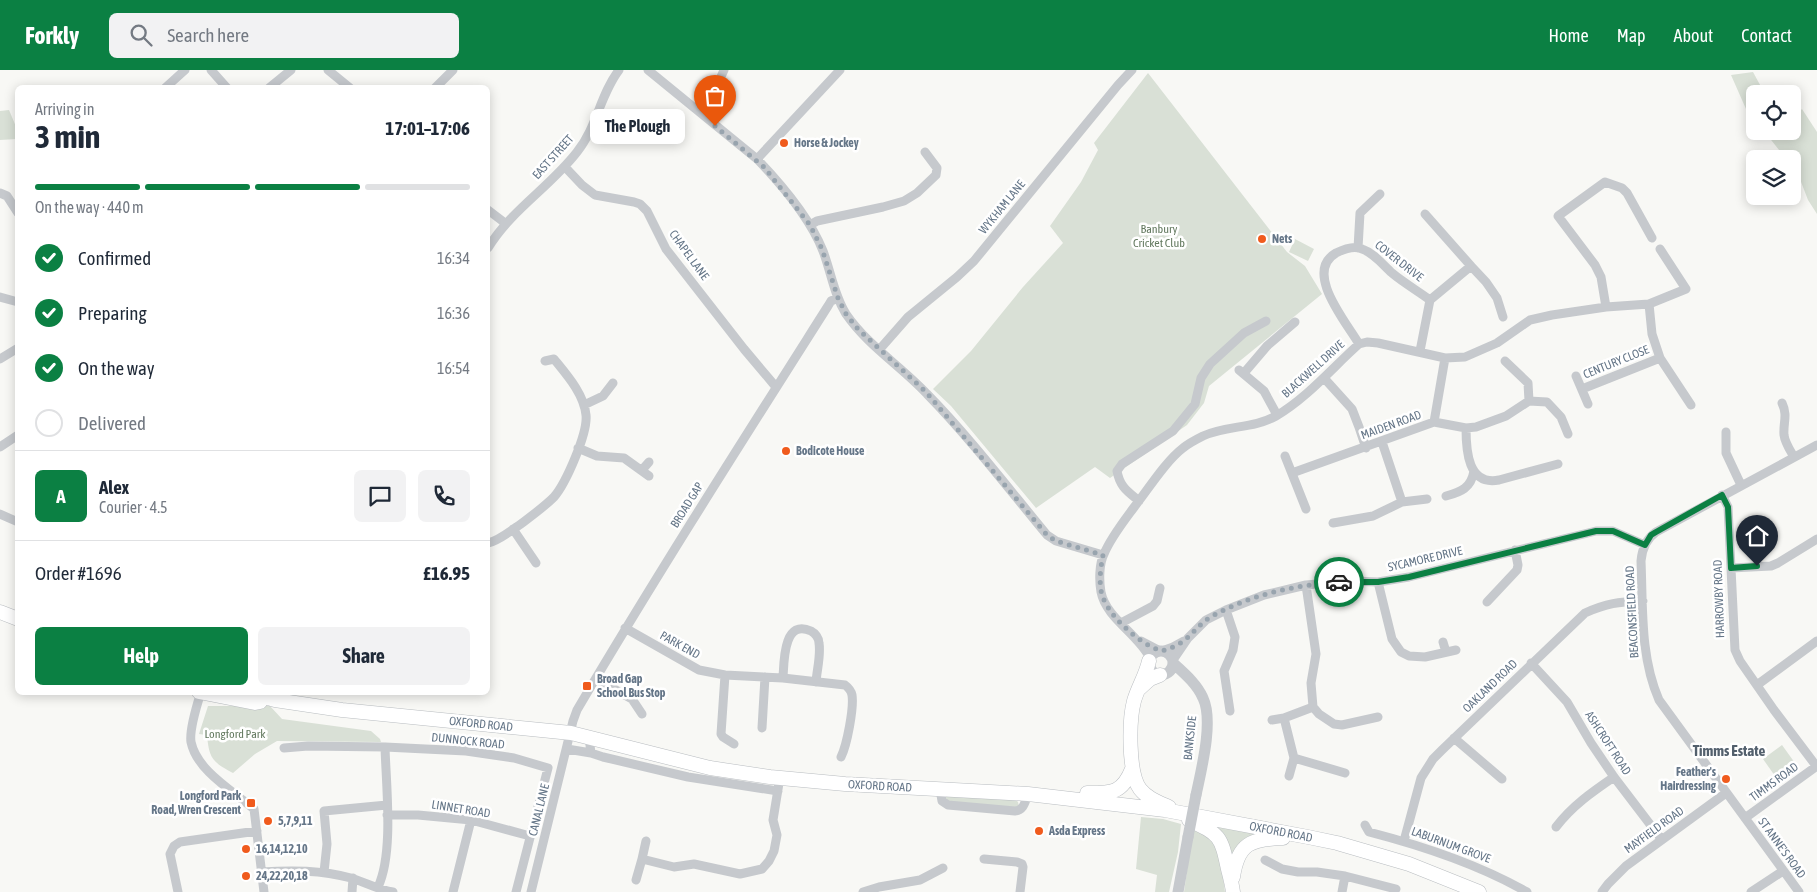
<!DOCTYPE html>
<meta charset="utf-8">
<style>
:root{--surface:#fff;--page:#f2f2f3;--text:#1f2937;--muted:#747a83;--line:#e0e1e3;--accent:#0b8043}
body{margin:0;font-family:"Asap Condensed",sans-serif;background:var(--page);color:var(--text);height:100vh;display:flex;flex-direction:column;font-size:19px;white-space:nowrap}
*{box-sizing:border-box;margin:0}
p{font-size:16px;color:var(--muted)}
.icon{flex:none;width:28px;height:28px;fill:none;stroke:currentColor;stroke-width:2;stroke-linecap:round;stroke-linejoin:round}
.map{position:relative;flex:1;overflow:hidden}
.panel{position:absolute;left:15px;top:15px;width:475px;height:610px;display:flex;flex-direction:column;background:var(--surface);border-radius:8px;box-shadow:0 2px 12px #0003}
.panel>*{flex:none}
.buttons{position:absolute;left:1746px;top:15px;display:grid;gap:10px}
.buttons a{display:grid;place-items:center;width:55px;height:55px;border-radius:8px;background:var(--surface);box-shadow:0 2px 12px #0003;font-size:25px}
.pin{position:absolute;display:grid;place-items:center;width:42px;height:42px;color:#fff;margin:-51px -21px;border-radius:50% 50% 50% 0;rotate:-45deg;box-shadow:0 0 5px #0007}
.pin .icon{rotate:45deg}
.courier{position:absolute;display:grid;place-items:center;width:50px;height:50px;margin:-25px;border:4px solid #0b8043;border-radius:50%;background:#fff;color:#222;box-shadow:0 1px 6px #0007}
.bubble{position:absolute;height:35px;border-radius:8px;background:var(--surface);box-shadow:0 2px 12px #0003;font-size:16px;font-weight:700;line-height:35px;text-align:center}
.head em{font-style:normal;font-weight:700}
.head div{display:flex;flex-direction:column-reverse}
.head{display:flex;align-items:center;justify-content:space-between;height:85px;padding:0 20px}
h1{font-size:32px;font-weight:700;line-height:38px}
.bar{display:grid;grid-template-columns:repeat(4,1fr);gap:8px 5px;align-content:center;height:60px;padding:0 20px}
.bar i{height:6px;border-radius:4px;background:var(--line)}
.bar .selected{background:var(--accent)}
.bar p{grid-column:span 4}
.line{display:flex;align-items:center;gap:12px;padding:0 20px;border-top:1px solid var(--line)}
.line div{flex:1}
.round{display:grid;place-items:center;flex:none;width:52px;height:52px;border-radius:8px;background:var(--page)}
ol{padding:0 20px;list-style:none}
li{display:flex;align-items:center;gap:15px;height:55px}
li p{margin-inline-start:auto}
li .icon{padding:5px;border-radius:50%;background:var(--accent);color:#fff;stroke-width:4}
li:last-child{color:var(--muted)}
li i{width:28px;height:28px;border:2px solid var(--line);border-radius:50%}
.cta{display:flex;gap:10px;margin-top:auto;padding:10px 20px}
.cta a{flex:1;height:58px;border-radius:8px;background:var(--accent);color:#fff;font-size:20px;font-weight:700;line-height:58px;text-align:center}
.cta a+a{background:var(--page);color:var(--text)}
header{display:flex;align-items:center;gap:30px;box-sizing:border-box;height:70px;padding:0 25px;background:var(--accent);color:#fff}
header strong{font-size:24px}
nav{display:flex;gap:28px;margin-inline-start:auto;font-size:18px}
.search{width:350px;height:45px;background:var(--page);display:flex;align-items:center;gap:12px;box-sizing:border-box;padding:0 18px;border-radius:8px;color:var(--muted);font-size:19px}
.map>svg:first-child{display:block}
.green{fill:#d9e0d6}
.lines{fill:none;stroke-linecap:round;stroke-linejoin:round}
.primary-casing{stroke:#b9bdc1;stroke-width:15}
.minor{stroke:#c6c9cd;stroke-width:9}
.tertiary{stroke:#c6c9cd;stroke-width:11}
.primary{stroke:#fff;stroke-width:14}
.tertiary-bridge{stroke:#c6c9cd;stroke-width:11}
.done{stroke:#98a4ae;stroke-width:5;stroke-dasharray:0 9}
.route{stroke:#0b8043;stroke-width:6}
.poi-dot{fill:#f05b1d;stroke:#fff;stroke-width:2}
.labels{text-anchor:middle;stroke-width:5;stroke-linejoin:round;paint-order:stroke}
.poi-label{font-size:12px;font-weight:bold;fill:#657688;stroke:#fff;text-anchor:start}
.street-label{font-size:12px;fill:#657688;stroke:#fff}
.park-label{font-size:12px;fill:#647a60;stroke:#fff}
.quarter-label{font-size:15px;font-weight:bold;fill:#53606d;stroke:#fff}
</style>
<header>
<strong>Forkly</strong>
<div class="search"><svg class="icon" aria-label="search" viewBox="0 0 24 24"><circle cx="10" cy="10" r="6"/><path d="M15 15l6 6"/></svg>Search here</div>
<nav><a>Home</a><a>Map</a><a>About</a><a>Contact</a></nav>
</header>
<div class="map">
<svg width="1817" height="822" viewBox="0 0 1817 822">
<rect width="100%" height="100%" fill="#f8f8f5"/>
<path class="green" d="M1753,2L1765,24H1755V50L1746,39L1731,5Z
M1148,3L1287,182L1305,196L1322,224L1209,316L1204,333L1187,355L1110,408L1095,397L1036,438L951,336L933,319L971,281L1023,217L1063,173L1050,156L1081,112L1098,80L1094,73Z
M1802,39L1817,62V144L1808,130L1798,104L1793,97L1792,89H1786L1764,61H1792L1793,47Z
M9,40L17,59V69L0,70V41Z
M1295,169L1314,179L1308,191L1289,182Z
M208,636H270L282,649L371,661L380,669L381,672L277,671L255,684L233,703C212,692 209,688 207,665L199,664Z
M1782,675L1795,693L1775,706L1763,689Z
M944,725L1016,730L1018,732L1019,736L1018,738L947,733Z
M1141,747L1163,749L1181,754L1178,782L1169,822H1155L1157,805L1136,799Z
M1201,753L1267,765L1233,786Z
M1193,759L1203,762L1219,775L1225,822H1184Z"/>
<g class="lines">
<defs>
<path id="primary" d="M0,542L18,549
M1149,591C1146,605 1138,617 1134,631C1129,650 1128,703 1140,719C1147,728 1158,732 1169,737
M1139,619L1150,609L1160,605
M199,622L255,633L260,632
M247,622L275,630L342,640L571,663L710,698L770,707L845,714L1028,724L1165,740L1308,767L1337,773L1409,794L1479,822
M1087,723C1111,723 1122,724 1132,699
M1189,750C1220,764 1221,766 1228,799C1230,807 1232,814 1233,822
M1233,807C1238,773 1251,769 1283,768"/>
</defs>
<use href="#primary" class="primary-casing"/>
<path class="minor" d="M211,0L227,18
M328,0L350,18
M648,0L757,89C781,114 810,148 823,181C831,202 834,225 846,244C868,276 901,296 927,324C970,368 1008,418 1047,465L1056,471L1103,485
M165,18L185,0
M269,18L291,0
M435,18L453,0
M702,44L709,34L724,0
M757,89L840,0
M565,97L582,115L595,125L634,132L640,134L647,141L666,179L744,279L776,317
M0,123L7,126L18,143
M488,140L505,153
M1425,144L1471,196
M810,155L817,151L883,137L904,131L917,123L936,105L937,98L925,82
M488,178C511,140 550,117 577,82C597,57 600,25 619,0
M1358,178L1360,143L1380,124
M0,227L18,232
M1649,234L1652,264L1660,288L1691,335
M1606,237L1601,207L1595,195L1558,146L1605,112L1622,118L1627,123L1652,168
M1359,274C1347,253 1303,202 1336,183C1344,179 1354,175 1362,179C1374,183 1383,195 1392,203C1404,213 1418,221 1430,230
M879,280L908,247L957,207L974,191L1118,15L1132,0
M1420,281L1430,230L1471,196L1486,212L1497,228L1503,247
M0,289L18,278
M1505,291L1528,313L1529,331
M1239,300L1264,321L1277,345
M1244,303L1267,276L1295,252
M1576,306L1588,334
M1324,308L1352,339L1359,357L1366,378
M1582,319L1660,288
M1782,333C1788,346 1783,352 1784,365C1785,373 1790,380 1794,387
M584,335L603,326L613,313
M1434,352L1445,288
M1466,358C1466,381 1468,416 1499,410L1558,394
M1726,362V383L1741,415
M1382,372L1402,432
M0,377L18,365
M578,378L597,386L624,388L649,406
M1285,386L1306,439
M642,400L649,392
M1292,403L1434,352L1466,358L1476,357L1506,346L1529,331L1547,332L1561,347L1568,364
M1722,425L1728,437L1735,580L1740,591L1774,640L1817,697
M1446,426C1461,422 1471,418 1474,401
M1139,431C1127,421 1120,417 1117,401L1122,394L1173,361L1195,334L1201,308L1210,294L1244,263L1266,251
M0,444L18,452
M1333,453L1373,446L1402,432L1427,429
M513,459L536,493
M488,473C498,471 509,462 518,456C530,447 543,438 554,427C566,413 588,363 586,345C584,324 567,305 554,289L545,291
M1731,498L1771,496L1778,493L1817,469
M1378,512L1392,569L1401,582L1409,586L1425,587L1456,580
M1306,515L1316,584L1311,613L1313,637L1319,644L1334,654L1342,655L1378,647
M1487,532L1517,500L1518,495L1515,480
M1226,540L1235,567L1233,580L1224,601L1230,641
M1121,553L1153,536L1157,531L1160,518
M625,558L699,600L725,605L783,608L845,615C849,618 851,620 852,625C854,638 847,675 841,687
M1141,571L1160,581
M1443,572L1446,582
M1162,581L1173,577L1184,571
M1150,588C1138,564 1106,548 1101,522C1099,511 1099,494 1104,484C1111,467 1124,451 1135,436C1149,418 1166,391 1183,378C1189,373 1197,369 1203,366C1227,355 1253,359 1276,346C1308,327 1332,298 1359,274L1367,272L1378,273L1445,288L1465,287L1497,273L1530,250L1552,245L1606,237L1649,234L1686,219L1660,179
M1173,590L1188,568L1206,550L1226,540L1264,525L1306,515L1351,511L1378,512L1409,507L1596,461H1613L1645,475
M1531,593L1567,632L1591,673L1614,707L1662,770
M725,605L721,664L723,667L734,674
M783,608C784,593 783,548 811,561C815,563 819,568 819,573C821,585 817,599 816,612
M596,609L632,629L642,644
M1757,615L1817,571
M201,622C197,635 189,659 191,672C197,701 233,721 254,739L264,822
M1313,637L1284,648L1294,688L1345,703
M1272,650L1284,648
M762,658L765,607
M589,667L591,683L603,687L688,707L778,721
M1454,668L1502,709
M284,678L308,676L385,677L466,681L514,688L548,698L516,822
M567,679L591,683
M1289,706L1294,688
M940,719L942,731L948,735L1015,741C1024,740 1025,732 1028,724
M387,745H418L471,750L530,766
M1745,748L1817,696
M1365,755L1369,762C1423,776 1478,794 1527,822
M1556,757C1572,736 1592,722 1614,707
M1404,771L1421,708L1433,689L1442,680L1585,543C1607,533 1618,532 1643,531
M642,789L646,771
M984,789L1017,792L1022,794L1023,797L1020,822
M1265,790L1282,799L1298,802H1317L1345,806L1396,819
M261,802C292,800 321,800 351,808C365,812 379,820 393,822
M324,802L327,774L324,741L387,735
M636,810L642,789L674,797L694,794L740,804L762,799L769,791L774,781L777,765L773,750L780,707
M378,817C394,783 386,715 385,677
M178,822L170,784L174,776L180,772L257,761
M352,822L353,808
M453,822L471,750
M531,822L573,651L577,640C658,503 743,370 828,236L831,231L838,228
M863,822L879,817L920,810L943,798
M1342,822L1345,806
M1602,822L1608,814L1626,796L1726,723
M1751,822L1783,801
M1799,822L1659,630C1640,587 1643,537 1641,491C1642,479 1646,469 1656,462L1817,375"/>
<path class="tertiary" d="M1149 593a12 12 0 1 1 24 0a12 12 0 1 1-24 0Z
M1173,593C1184,603 1197,614 1203,628C1214,651 1201,701 1196,725
M1178,822L1188,767"/>
<use href="#primary" class="primary"/>
<path class="tertiary-bridge" d="M1188,767L1196,725"/>
</g>
<g class="lines">
<path class="done" d="M715,56L764,97L810,155L822,179L838,228L846,244L858,259L926,322L1047,465L1056,471L1103,485C1101,496 1099,508 1101,520C1104,543 1140,575 1162,581C1171,578 1179,575 1186,569C1194,562 1200,554 1209,548C1248,525 1295,515 1339,512"/>
<path class="route" d="M1339,512H1378L1409,507L1596,461H1613L1645,475L1651,465L1656,462L1722,425L1728,437L1731,498L1757,496"/>
</g>
<g class="poi-dot">
<circle cx="784" cy="73" r="5"/>
<circle cx="1262" cy="169" r="5"/>
<circle cx="786" cy="381" r="5"/>
<rect x="582" y="611" width="10" height="10" rx="2.5"/>
<circle cx="1726" cy="709" r="5"/>
<rect x="246" y="728" width="10" height="10" rx="2.5"/>
<circle cx="268" cy="751" r="5"/>
<circle cx="1039" cy="761" r="5"/>
<circle cx="246" cy="779" r="5"/>
<circle cx="246" cy="806" r="5"/>
</g>
<g class="labels">
<g class="poi-label">
<text x="794" y="77">Horse &amp; Jockey</text>
<text x="1272" y="173">Nets</text>
<text x="796" y="385">Bodicote House</text>
<text x="597" y="613">Broad Gap<tspan x="597" dy="14">School Bus Stop</tspan></text>
<text x="1716" y="706" text-anchor="end">Feather's<tspan x="1716" dy="14">Hairdressing</tspan></text>
<text x="241" y="730" text-anchor="end">Longford Park<tspan x="241" dy="14">Road, Wren Crescent</tspan></text>
<text x="278" y="755">5,7,9,11</text>
<text x="1049" y="765">Asda Express</text>
<text x="256" y="783">16,14,12,10</text>
<text x="256" y="810">24,22,20,18</text>
</g>
<g class="street-label">
<text transform="translate(553 87) rotate(-48)" y="4">EAST STREET</text>
<text transform="translate(1002 137) rotate(-51)" y="4">WYKHAM LANE</text>
<text transform="translate(689 185) rotate(54)" y="4">CHAPEL LANE</text>
<text transform="translate(1399 191) rotate(38)" y="4">COVER DRIVE</text>
<text transform="translate(1616 292) rotate(-22)" y="4">CENTURY CLOSE</text>
<text transform="translate(1313 299) rotate(-42)" y="4">BLACKWELL DRIVE</text>
<text transform="translate(1391 355) rotate(-20)" y="4">MAIDEN ROAD</text>
<text transform="translate(687 435) rotate(-58)" y="4">BROAD GAP</text>
<text transform="translate(1425 489) rotate(-13)" y="4">SYCAMORE DRIVE</text>
<text transform="translate(1719 529) rotate(-92)" y="4">HARROWBY ROAD</text>
<text transform="translate(1632 542) rotate(-93)" y="4">BEACONSFIELD ROAD</text>
<text transform="translate(680 575) rotate(29)" y="4">PARK END</text>
<text transform="translate(1490 616) rotate(-44)" y="4">OAKLAND ROAD</text>
<text transform="translate(481 654) rotate(6)" y="4">OXFORD ROAD</text>
<text transform="translate(1190 668) rotate(-84)" y="4">BANKSIDE</text>
<text transform="translate(468 671) rotate(6)" y="4">DUNNOCK ROAD</text>
<text transform="translate(1608 673) rotate(57)" y="4">ASHCROFT ROAD</text>
<text transform="translate(1774 712) rotate(-36)" y="4">TIMMS ROAD</text>
<text transform="translate(880 716) rotate(3)" y="4">OXFORD ROAD</text>
<text transform="translate(461 739) rotate(9)" y="4">LINNET ROAD</text>
<text transform="translate(539 740) rotate(-76)" y="4">CANAL LANE</text>
<text transform="translate(1654 760) rotate(-36)" y="4">MAYFIELD ROAD</text>
<text transform="translate(1281 762) rotate(11)" y="4">OXFORD ROAD</text>
<text transform="translate(1451 775) rotate(20)" y="4">LABURNUM GROVE</text>
<text transform="translate(1782 778) rotate(54)" y="4">ST ANNE'S ROAD</text>
</g>
<g class="park-label">
<text x="1159" y="163">Banbury<tspan x="1159" dy="14">Cricket Club</tspan></text>
<text x="235" y="668">Longford Park</text>
</g>
<g class="quarter-label">
<text x="1729" y="686">Timms Estate</text>
</g>
</g>
</svg>
<div class="buttons">
<a><svg class="icon" aria-label="locate" viewBox="0 0 24 24"><circle cx="12" cy="12" r="6"/><path d="M12 2v4M12 18v4M2 12h4M18 12h4"/></svg></a>
<a><svg class="icon" aria-label="layers" viewBox="0 0 24 24"><path d="M12 4l9 5-9 5-9-5zM3 14l9 5 9-5"/></svg></a>
</div>
<div class="pin" style="left:715px;top:56px;background:#ea580c"><svg class="icon" aria-label="bag" viewBox="0 0 24 24"><path d="M5 8h14l-1 12H6zM9 8a3 3 0 0 1 6 0"/></svg></div>
<div class="pin" style="left:1757px;top:496px;background:#1f2937"><svg class="icon" aria-label="home" viewBox="0 0 24 24"><path d="M3 11l9-7 9 7M6 9v11h12V9"/></svg></div>
<div class="courier" style="left:1339px;top:512px"><svg class="icon" aria-label="car" viewBox="0 0 24 24"><path d="M5 17H2v-5l4-1 3-4h7l3 4 3 1v5h-3M9 17h6M6 11h13"/><circle cx="7" cy="17" r="2"/><circle cx="17" cy="17" r="2"/></svg></div>
<div class="bubble" style="left:590px;top:39px;width:95px">The Plough</div>
<section class="panel">
<div class="head"><div><h1>3 min</h1><p>Arriving in</p></div><em>17:01–17:06</em></div>
<div class="bar"><i class="selected"></i><i class="selected"></i><i class="selected"></i><i></i><p>On the way · 440 m</p></div>
<ol>
<li><svg class="icon" aria-label="check" viewBox="0 0 24 24"><path d="M5 12l5 5 9-10"/></svg>Confirmed<p>16:34</p></li>
<li><svg class="icon" aria-label="check" viewBox="0 0 24 24"><path d="M5 12l5 5 9-10"/></svg>Preparing<p>16:36</p></li>
<li><svg class="icon" aria-label="check" viewBox="0 0 24 24"><path d="M5 12l5 5 9-10"/></svg>On the way<p>16:54</p></li>
<li><i></i>Delivered</li>
</ol>
<div class="line" style="height:90px"><b class="round" style="background:var(--accent);color:#fff">A</b><div><b>Alex</b><p>Courier · 4.5</p></div><a class="round"><svg class="icon" aria-label="chat" viewBox="0 0 24 24"><path d="M4 5h16v11H9l-5 4z"/></svg></a><a class="round"><svg class="icon" aria-label="phone" viewBox="0 0 24 24"><path d="M5 4h4l2 5-3 2q2 4 5 5l2-3 5 2v4C11 20 4 13 5 4z"/></svg></a></div>
<div class="line" style="height:65px"><div>Order #1696</div><b>£16.95</b></div>
<div class="cta"><a>Help</a><a>Share</a></div>
</section>
</div>
